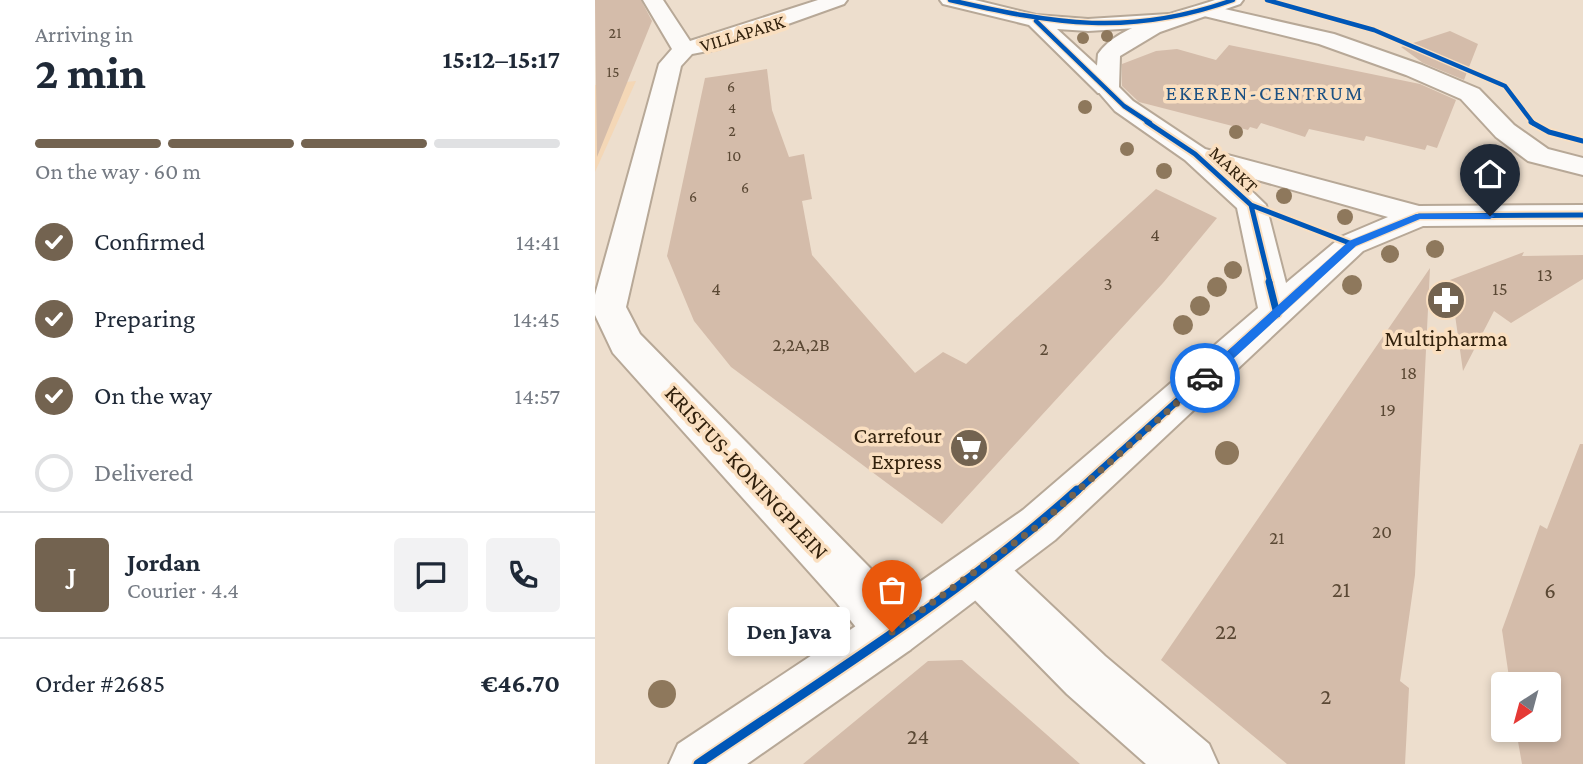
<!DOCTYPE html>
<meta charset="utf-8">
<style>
:root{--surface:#fff;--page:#f2f2f3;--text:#1f2937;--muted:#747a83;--line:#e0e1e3;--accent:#736350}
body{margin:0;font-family:"Crimson Pro",serif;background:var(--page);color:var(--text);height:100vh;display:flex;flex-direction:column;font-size:26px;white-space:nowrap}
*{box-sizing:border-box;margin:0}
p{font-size:23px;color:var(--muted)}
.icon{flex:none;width:38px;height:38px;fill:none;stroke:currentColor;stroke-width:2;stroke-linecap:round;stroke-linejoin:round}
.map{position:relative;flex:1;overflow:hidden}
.details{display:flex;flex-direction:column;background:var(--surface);width:595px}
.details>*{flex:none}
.needle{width:46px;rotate:216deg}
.buttons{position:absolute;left:896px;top:672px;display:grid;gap:14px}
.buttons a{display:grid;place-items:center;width:70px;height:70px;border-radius:7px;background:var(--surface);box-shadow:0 4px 10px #0003;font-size:35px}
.pin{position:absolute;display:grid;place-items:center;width:60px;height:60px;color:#fff;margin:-72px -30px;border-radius:50% 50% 50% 0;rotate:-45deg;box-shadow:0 0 7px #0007}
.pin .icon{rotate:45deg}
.courier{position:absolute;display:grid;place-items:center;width:70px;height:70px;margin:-35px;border:5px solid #1a73e8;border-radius:50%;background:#fff;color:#222;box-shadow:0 2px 9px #0007}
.bubble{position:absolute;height:49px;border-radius:7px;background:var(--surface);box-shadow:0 4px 10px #0003;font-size:23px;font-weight:700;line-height:49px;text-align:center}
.summary em{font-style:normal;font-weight:700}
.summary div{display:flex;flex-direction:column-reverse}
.summary{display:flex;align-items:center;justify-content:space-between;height:119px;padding:0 35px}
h1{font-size:46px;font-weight:700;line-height:52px}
.bar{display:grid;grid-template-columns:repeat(4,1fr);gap:10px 7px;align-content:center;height:84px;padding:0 35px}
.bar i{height:9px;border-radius:5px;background:var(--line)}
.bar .current{background:var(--accent)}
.bar p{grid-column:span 4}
.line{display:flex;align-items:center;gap:18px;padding:0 35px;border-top:2px solid var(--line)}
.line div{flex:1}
.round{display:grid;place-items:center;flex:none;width:74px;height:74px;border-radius:7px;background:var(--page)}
ol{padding:0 35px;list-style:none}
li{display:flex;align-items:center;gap:21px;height:77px}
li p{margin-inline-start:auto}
li .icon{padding:7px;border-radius:50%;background:var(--accent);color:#fff;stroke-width:4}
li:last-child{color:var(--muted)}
li i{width:38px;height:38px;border:4px solid var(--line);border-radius:50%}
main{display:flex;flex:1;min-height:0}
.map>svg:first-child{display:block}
.built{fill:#f4d7b6}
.building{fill:#d4bcaa}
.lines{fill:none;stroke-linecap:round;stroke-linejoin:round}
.minor-casing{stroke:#b7a897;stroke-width:4}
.tertiary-casing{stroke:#b7a897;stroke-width:4}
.secondary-casing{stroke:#b7a897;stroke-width:4}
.minor{fill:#fcfaf8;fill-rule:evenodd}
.tertiary{fill:#fcfaf8;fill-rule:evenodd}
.secondary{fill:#fcfaf8;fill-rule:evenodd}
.cycleway-far3-casing{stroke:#fadfc0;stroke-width:7}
.cycleway-far2-casing{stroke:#fadfc0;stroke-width:9}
.cycleway-far1-casing{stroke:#fadfc0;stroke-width:11}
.cycleway-casing{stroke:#fadfc0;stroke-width:13}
.cycleway-far3{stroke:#0057b8;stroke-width:4.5}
.cycleway-far2{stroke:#0057b8;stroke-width:5}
.cycleway-far1{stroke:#0057b8;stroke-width:7}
.cycleway{stroke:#0057b8;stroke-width:9}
.tree{fill:#8e785c}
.route{fill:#1a73e8}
.done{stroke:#736350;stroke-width:7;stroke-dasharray:0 12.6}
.labels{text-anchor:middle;stroke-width:7;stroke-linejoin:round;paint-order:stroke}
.far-number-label{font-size:16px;fill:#5a4834}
.far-street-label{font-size:19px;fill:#32210c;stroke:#fadfc0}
.number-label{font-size:19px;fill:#5a4834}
.far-quarter-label{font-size:21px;letter-spacing:2px;fill:#1c5183;stroke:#fadfc0}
.poi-label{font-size:23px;fill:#32210c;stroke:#fadfc0}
.street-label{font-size:23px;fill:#32210c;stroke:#fadfc0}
.near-number-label{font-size:23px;fill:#5a4834}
</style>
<main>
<section class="details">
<div class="summary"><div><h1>2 min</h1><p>Arriving in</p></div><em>15:12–15:17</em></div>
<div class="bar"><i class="current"></i><i class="current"></i><i class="current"></i><i></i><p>On the way · 60 m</p></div>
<ol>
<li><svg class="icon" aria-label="check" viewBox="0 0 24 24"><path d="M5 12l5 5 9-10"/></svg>Confirmed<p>14:41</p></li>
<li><svg class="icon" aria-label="check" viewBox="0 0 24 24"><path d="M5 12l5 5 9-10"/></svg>Preparing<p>14:45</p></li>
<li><svg class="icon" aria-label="check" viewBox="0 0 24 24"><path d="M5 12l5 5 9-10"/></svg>On the way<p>14:57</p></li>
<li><i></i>Delivered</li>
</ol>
<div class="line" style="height:126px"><b class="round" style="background:var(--accent);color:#fff">J</b><div><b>Jordan</b><p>Courier · 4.4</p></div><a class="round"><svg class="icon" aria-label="chat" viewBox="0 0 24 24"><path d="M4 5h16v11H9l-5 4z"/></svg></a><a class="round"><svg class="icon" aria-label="phone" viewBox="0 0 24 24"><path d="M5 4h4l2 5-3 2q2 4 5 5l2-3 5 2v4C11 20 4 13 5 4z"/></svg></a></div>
<div class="line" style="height:91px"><div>Order #2685</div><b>€46.70</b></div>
</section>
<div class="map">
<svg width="988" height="764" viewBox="0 0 988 764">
<rect width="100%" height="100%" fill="#eddecd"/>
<path class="built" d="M41,81L0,172V85Z"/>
<path class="building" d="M0,0H46L57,21L2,157Z
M855,31L883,44L869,80L828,63L806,47Z
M634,45L825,84L861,100L842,148L832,145L830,150L771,136L769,141L714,129L710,137L666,123L662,129L655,127L653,130L544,102L527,86V64L561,51L582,49L621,60Z
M172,69L177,110L194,157L209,154L217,199L207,201L217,255L320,373L348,352L371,364L561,189L622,218L568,283L347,524L136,367L99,321L72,256L110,78Z
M929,252L927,256L988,255V279L916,323L899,311L868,371L855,280Z
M835,268L820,575L805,681L814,688L810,764H692L566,660Z
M985,444H988V764H927L921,730H954V684H915L907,630L945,525L952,529Z
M367,660L485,764H208L333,661Z"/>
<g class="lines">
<defs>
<path id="minor" d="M48,0H68L95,41L223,0H252L249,4L123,49L97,54L86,66L31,307L45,334L275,568L315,614L322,632L315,650L297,657L279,650L241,602L18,353L0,315V295L64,64L77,49Z
M612,5L739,34L827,65L884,89L919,125L953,149L988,158V175L933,161L901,137L866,99L811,75L724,44L605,15L602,11L605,7Z
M384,546L401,553L510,656L614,744L623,764H551L472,694L367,587L360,570L367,553Z"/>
<path id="tertiary" d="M345,0H380L441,15L493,19L574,14L584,20L574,26L493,31L462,29L521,83L524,88L521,93H503L434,25L348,4Z"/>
<path id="secondary" d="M620,0H648L645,4L565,32L525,56L524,87L538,101L610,149L824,206L988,205V225L828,226L768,251L460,540L315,650L152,764H74L83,744L279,614L428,510L663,308L642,208L590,160L520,111L500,88L503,54C524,23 586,12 620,0ZM638,173L793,217L746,237L691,283L671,205Z"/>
</defs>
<use href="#minor" class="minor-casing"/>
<use href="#tertiary" class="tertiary-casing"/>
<use href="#secondary" class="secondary-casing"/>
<use href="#minor" class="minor"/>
<use href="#tertiary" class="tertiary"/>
<use href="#secondary" class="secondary"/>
<defs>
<path id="cycleway-far3" d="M355,0C459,24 535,37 638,0
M672,0L779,30L910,86L938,123
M441,21L529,106L555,123"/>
<path id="cycleway-far2" d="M552,122L600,154L656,205L675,283
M936,122L954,132L988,141
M656,205L757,244
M713,283L757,244L824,216L988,215"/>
<path id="cycleway-far1" d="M674,282L682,314
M481,492L715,282"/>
<path id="cycleway" d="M103,764C231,677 367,594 482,490"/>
</defs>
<use href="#cycleway-far3" class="cycleway-far3-casing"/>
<use href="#cycleway-far2" class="cycleway-far2-casing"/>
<use href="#cycleway-far1" class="cycleway-far1-casing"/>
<use href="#cycleway" class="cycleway-casing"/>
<use href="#cycleway-far3" class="cycleway-far3"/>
<use href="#cycleway-far2" class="cycleway-far2"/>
<use href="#cycleway-far1" class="cycleway-far1"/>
<use href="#cycleway" class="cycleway"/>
</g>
<g class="tree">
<circle cx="512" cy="36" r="6"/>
<circle cx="488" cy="38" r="6"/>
<circle cx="490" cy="107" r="7"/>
<circle cx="641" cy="132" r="7"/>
<circle cx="532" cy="149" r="7"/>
<circle cx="569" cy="171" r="8"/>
<circle cx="689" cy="196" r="8"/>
<circle cx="750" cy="217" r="8"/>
<circle cx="840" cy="249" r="9"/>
<circle cx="795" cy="254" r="9"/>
<circle cx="638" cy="270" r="9"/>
<circle cx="757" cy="285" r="10"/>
<circle cx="622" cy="287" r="10"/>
<circle cx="605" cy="306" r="10"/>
<circle cx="588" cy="325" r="10"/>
<circle cx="632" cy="453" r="12"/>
<circle cx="67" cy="694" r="14"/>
</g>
<path class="route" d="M821,214H895L900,216L895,219H825L761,246L614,381H606V375L754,241Z"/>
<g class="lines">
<path class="done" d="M297,632L444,525L610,378"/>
</g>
<defs>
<symbol id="pharmacy-disc" viewBox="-11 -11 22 22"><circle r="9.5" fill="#736350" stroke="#fadfc0"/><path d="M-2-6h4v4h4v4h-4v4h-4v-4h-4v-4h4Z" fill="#fff"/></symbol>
<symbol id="supermarket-disc" viewBox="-11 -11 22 22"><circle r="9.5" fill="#736350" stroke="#fadfc0"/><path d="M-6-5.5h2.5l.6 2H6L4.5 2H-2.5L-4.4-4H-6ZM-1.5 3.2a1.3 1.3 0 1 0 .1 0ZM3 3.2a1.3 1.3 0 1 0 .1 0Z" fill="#fff"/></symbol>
</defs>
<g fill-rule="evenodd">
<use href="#pharmacy-disc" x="829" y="278" width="44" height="44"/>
<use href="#supermarket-disc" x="352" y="426" width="44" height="44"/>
</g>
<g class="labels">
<g class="far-number-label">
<text x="20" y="38">21</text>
<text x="18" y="77">15</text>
<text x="136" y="92">6</text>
<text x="137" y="113">4</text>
<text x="137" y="136">2</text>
<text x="139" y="161">10</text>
<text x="150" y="193">6</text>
<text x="98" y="202">6</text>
</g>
<g class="far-street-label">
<text transform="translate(147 33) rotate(-17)" y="7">VILLAPARK</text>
<text transform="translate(639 169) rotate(43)" y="7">MARKT</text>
</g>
<g class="number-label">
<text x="560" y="241">4</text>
<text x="950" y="281">13</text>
<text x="513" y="290">3</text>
<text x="121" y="295">4</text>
<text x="905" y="295">15</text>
<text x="206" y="351">2,2A,2B</text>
<text x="449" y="355">2</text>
<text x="814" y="379">18</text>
<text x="793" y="416">19</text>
<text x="787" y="538">20</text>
<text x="682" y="544">21</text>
</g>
<g class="far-quarter-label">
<text x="670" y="100">EKEREN-CENTRUM</text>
</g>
<g class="poi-label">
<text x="851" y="346">Multipharma</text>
<text x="347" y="443" text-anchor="end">Carrefour<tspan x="347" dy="26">Express</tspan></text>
</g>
<g class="street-label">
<text transform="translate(152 472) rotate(47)" y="8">KRISTUS-KONINGPLEIN</text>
</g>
<g class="near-number-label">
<text x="746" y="597">21</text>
<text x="955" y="598">6</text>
<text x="631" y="639">22</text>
<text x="731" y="704">2</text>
<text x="323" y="744">24</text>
</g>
</g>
</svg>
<div class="buttons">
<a><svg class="needle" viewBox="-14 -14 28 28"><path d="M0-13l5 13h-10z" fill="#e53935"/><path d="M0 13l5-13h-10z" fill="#747a83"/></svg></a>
</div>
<div class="pin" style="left:297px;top:632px;background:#ea580c"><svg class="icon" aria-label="bag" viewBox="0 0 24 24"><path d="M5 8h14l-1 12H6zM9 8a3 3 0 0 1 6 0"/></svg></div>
<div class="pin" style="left:895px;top:216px;background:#1f2937"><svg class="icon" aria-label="home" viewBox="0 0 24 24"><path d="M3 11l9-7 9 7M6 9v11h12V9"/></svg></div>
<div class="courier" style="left:610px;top:378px"><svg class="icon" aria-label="car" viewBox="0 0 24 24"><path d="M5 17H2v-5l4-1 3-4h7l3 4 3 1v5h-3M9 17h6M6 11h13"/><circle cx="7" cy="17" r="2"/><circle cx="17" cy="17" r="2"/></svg></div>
<div class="bubble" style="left:133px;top:607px;width:122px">Den Java</div>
</div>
</main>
